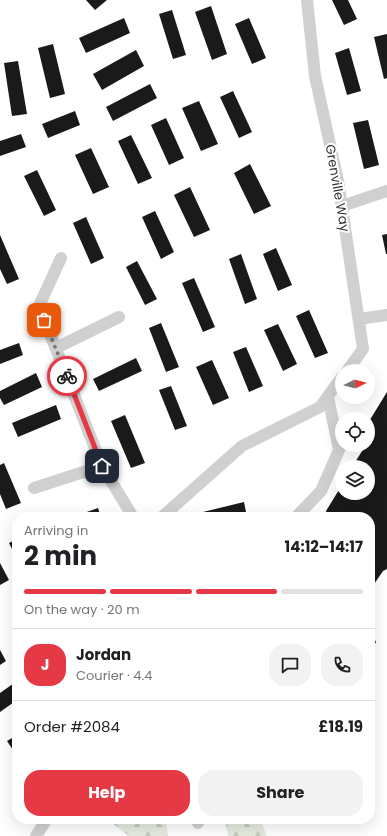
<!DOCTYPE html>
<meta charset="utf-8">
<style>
:root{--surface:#fff;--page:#f2f2f2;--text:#202124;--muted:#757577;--line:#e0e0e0;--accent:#e63946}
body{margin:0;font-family:Poppins,sans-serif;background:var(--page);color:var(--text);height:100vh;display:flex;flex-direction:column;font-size:15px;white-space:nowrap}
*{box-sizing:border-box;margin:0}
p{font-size:13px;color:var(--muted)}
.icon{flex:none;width:22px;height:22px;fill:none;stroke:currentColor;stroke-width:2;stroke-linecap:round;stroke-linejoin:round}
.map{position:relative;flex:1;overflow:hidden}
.drawer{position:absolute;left:12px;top:512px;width:363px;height:312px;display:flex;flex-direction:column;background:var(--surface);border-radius:16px;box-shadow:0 4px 16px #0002}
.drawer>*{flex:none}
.needle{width:26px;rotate:84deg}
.tools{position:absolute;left:335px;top:364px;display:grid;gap:8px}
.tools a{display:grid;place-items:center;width:40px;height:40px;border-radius:50%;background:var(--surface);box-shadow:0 4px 16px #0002;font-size:20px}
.pin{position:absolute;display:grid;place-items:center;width:34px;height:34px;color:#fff;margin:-17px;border-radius:8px;box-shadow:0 2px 6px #0006}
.courier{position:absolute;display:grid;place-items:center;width:40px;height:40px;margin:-20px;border:3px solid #e63946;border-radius:50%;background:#fff;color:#222;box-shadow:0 1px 5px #0007}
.summary em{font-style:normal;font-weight:700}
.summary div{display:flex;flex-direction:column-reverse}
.summary{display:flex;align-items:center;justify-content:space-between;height:68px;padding:0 12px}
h1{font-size:26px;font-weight:700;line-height:30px}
.bar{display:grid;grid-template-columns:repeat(4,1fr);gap:6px 4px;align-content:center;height:48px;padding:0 12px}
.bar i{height:5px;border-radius:3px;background:var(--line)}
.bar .active{background:var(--accent)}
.bar p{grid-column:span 4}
.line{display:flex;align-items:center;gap:10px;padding:0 12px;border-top:1px solid var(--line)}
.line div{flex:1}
.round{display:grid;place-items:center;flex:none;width:42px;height:42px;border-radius:16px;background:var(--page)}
.action{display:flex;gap:8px;margin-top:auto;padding:8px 12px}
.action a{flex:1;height:46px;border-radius:16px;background:var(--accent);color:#fff;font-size:16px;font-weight:700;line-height:46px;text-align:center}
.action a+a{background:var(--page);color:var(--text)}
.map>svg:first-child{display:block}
.forest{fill:url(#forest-firs)}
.building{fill:#1a1a1a}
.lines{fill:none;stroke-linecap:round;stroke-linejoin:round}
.service{stroke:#d0d0d0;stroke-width:12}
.done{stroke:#7a7a7a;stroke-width:4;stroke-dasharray:0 7.2}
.route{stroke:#e63946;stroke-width:5}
.labels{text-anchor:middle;stroke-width:4;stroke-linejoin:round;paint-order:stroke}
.street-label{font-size:13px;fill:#333;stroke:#fff}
</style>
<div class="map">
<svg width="387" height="836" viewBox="0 0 387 836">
<defs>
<pattern id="forest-firs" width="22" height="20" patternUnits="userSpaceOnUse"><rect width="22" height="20" fill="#e6ecdf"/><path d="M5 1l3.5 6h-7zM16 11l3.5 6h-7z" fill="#c6cbc0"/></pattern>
</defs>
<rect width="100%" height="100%" fill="#fff"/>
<path class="forest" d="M107,819H166L168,836H129Z
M225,819H260L267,836H228Z"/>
<path class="building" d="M86,0H107L95,10Z
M332,0H348L357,19L344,25Z
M211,6L227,54L212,60L195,12Z
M172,10L186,55L173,59L159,14Z
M124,18L130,33L86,53L79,38Z
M249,18L266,58L252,64L235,24Z
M387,34V78L384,79L374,37Z
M53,44L65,94L50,98L38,48Z
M349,48L361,91L347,95L335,53Z
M136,50L144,66L102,90L93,74Z
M18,61L27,114L12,116L4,63Z
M150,84L157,98L113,121L106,107Z
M233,91L252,132L239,138L220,97Z
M199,101L218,144L201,151L182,108Z
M75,111L80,125L48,138L42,124Z
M166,118L184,158L169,165L151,125Z
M368,120L379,165L364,169L353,123Z
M21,134L26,147L0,156V141Z
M131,135L152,178L138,184L118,141Z
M91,148L109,187L93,194L75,155Z
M250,164L271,206L254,214L234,173Z
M37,170L56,210L44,216L24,176Z
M190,187L210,230L194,237L174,195Z
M155,211L174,252L161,259L142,217Z
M86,217L104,258L91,264L73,223Z
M387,234V254H386L382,235Z
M0,235L19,279L7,284L0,269Z
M276,248L292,285L278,291L263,254Z
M241,254L257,299L245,304L229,259Z
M137,261L157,299L145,305L126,267Z
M194,278L215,327L203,332L182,283Z
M309,310L328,353L315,358L296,316Z
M161,323L179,367L166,372L149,328Z
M278,324L297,364L283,371L264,330Z
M19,343L23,355L0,364V350Z
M246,347L263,386L249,392L233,352Z
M136,358L142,371L99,391L93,379Z
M212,360L229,398L213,405L196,367Z
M36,373L42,387L4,405L0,398V391Z
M171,386L187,426L175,430L159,390Z
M387,392V569L383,571L370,590V517H328L326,511L342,485V493H368V467H352L364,448L358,445H368V423Z
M56,405L61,419L18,437L12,423Z
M125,415L145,463L131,468L111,421Z
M4,463L21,503L6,509L0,494V465Z
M244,502L247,517H204L203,512Z
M98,508L101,517H85L84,513Z
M17,539V559L9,543Z
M0,563L9,580L0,585Z
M370,622L376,643L370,645Z
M0,650L6,661L0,665Z
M17,681V700L0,712V693Z
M17,735V752L15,753L7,741Z"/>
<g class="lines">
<path class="service" d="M307,0L315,76L338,181L363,349L347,371
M342,206L387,191
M61,258L39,306L102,466L133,517
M359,319L387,315
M56,348L119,317
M34,488L102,466
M162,517L242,446L320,407L342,377
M296,517L321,491L339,450L328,397
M197,819L198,823
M36,836L47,819"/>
</g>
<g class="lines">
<path class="done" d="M44,320L67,376"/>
<path class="route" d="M67,376L102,466"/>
</g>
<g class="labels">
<g class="street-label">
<text transform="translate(338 188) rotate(80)" y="5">Grenville Way</text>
</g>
</g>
</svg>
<div class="tools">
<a><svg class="needle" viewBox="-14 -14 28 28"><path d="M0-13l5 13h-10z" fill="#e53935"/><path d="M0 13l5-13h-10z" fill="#757577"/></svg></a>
<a><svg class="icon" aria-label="locate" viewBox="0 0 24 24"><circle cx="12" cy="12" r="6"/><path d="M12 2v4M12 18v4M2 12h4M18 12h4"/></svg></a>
<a><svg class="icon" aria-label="layers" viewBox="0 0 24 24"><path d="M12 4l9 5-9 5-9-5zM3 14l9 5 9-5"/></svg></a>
</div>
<div class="pin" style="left:44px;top:320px;background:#ea580c"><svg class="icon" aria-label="bag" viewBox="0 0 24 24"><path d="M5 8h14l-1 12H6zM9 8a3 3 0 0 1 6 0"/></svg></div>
<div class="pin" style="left:102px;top:466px;background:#1f2937"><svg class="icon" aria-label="home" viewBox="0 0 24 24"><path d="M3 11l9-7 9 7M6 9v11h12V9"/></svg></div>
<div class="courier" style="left:67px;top:376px"><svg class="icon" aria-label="bike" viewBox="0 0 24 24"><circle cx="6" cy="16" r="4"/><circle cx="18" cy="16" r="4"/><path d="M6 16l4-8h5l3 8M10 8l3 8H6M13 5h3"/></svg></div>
<section class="drawer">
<div class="summary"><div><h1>2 min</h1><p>Arriving in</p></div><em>14:12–14:17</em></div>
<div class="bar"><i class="active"></i><i class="active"></i><i class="active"></i><i></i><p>On the way · 20 m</p></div>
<div class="line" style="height:72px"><b class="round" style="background:var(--accent);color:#fff">J</b><div><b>Jordan</b><p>Courier · 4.4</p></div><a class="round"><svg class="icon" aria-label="chat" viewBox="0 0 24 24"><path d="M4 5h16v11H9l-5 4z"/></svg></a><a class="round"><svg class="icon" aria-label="phone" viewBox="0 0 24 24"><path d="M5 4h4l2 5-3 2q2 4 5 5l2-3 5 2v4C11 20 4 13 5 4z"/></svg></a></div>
<div class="line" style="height:52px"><div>Order #2084</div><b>£18.19</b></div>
<div class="action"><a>Help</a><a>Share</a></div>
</section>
</div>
